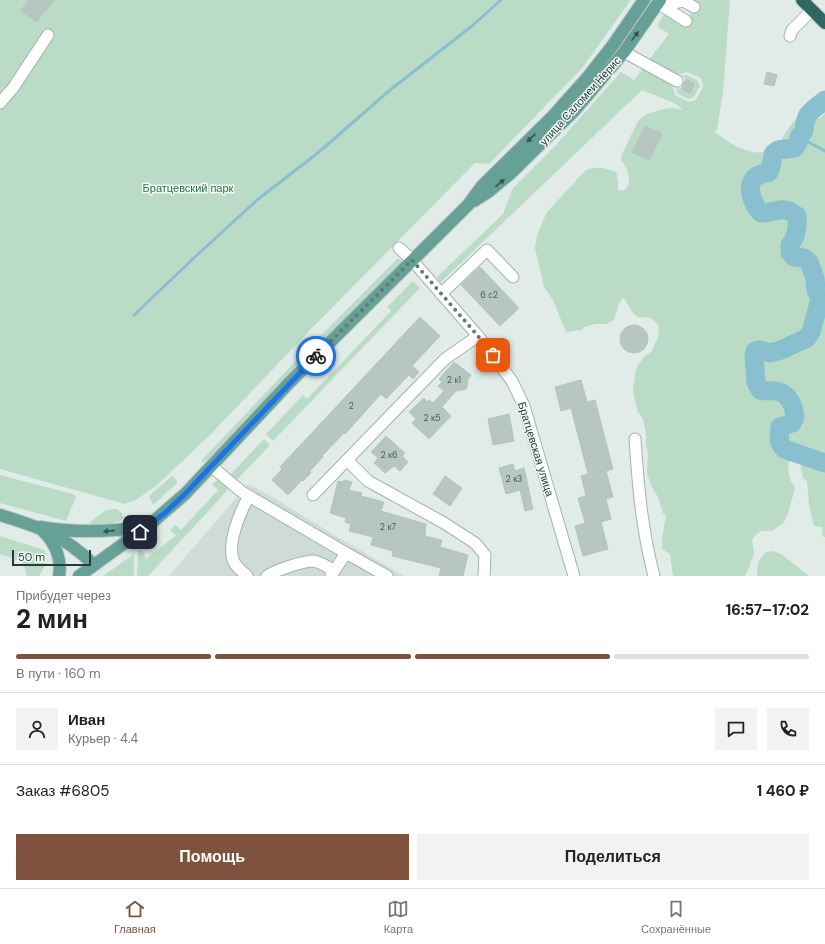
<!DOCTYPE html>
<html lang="ru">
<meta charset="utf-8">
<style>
:root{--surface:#fff;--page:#f2f2f2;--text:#222;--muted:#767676;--line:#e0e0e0;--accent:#7e523c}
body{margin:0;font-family:"DM Sans",sans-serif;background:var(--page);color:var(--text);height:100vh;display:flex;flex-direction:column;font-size:15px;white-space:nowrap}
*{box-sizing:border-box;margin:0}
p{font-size:13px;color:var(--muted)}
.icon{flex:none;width:22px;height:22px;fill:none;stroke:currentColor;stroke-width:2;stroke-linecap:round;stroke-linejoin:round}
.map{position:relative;height:576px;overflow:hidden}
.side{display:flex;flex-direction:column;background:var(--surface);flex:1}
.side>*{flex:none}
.scale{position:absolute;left:12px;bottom:10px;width:79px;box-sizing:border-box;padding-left:4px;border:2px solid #223c37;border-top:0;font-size:11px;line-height:14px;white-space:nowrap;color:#223c37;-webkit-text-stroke:3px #f2f8f5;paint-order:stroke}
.pin{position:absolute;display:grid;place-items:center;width:34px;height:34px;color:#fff;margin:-17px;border-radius:8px;box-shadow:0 2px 6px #0006}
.courier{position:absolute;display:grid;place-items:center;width:40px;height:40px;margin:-20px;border:3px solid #1a73e8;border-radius:50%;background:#fff;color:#222;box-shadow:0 1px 5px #0007}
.headline em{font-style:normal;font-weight:800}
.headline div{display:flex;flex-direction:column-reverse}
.headline{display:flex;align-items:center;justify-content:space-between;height:68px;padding:0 16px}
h1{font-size:26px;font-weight:800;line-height:30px}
.bar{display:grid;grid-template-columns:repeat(4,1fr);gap:6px 4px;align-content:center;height:48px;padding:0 16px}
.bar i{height:5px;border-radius:3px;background:var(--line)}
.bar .active{background:var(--accent)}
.bar p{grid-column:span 4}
.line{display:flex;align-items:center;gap:10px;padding:0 16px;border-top:1px solid var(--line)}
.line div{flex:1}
.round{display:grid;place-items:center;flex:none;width:42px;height:42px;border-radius:0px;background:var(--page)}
.cta{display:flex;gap:8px;margin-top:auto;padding:8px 16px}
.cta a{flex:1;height:46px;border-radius:0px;background:var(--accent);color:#fff;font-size:16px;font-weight:800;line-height:46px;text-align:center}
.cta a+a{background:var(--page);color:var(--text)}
.menu{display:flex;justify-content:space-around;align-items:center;height:56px;border-top:1px solid var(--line);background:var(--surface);font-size:11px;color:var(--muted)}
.menu a{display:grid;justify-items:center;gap:2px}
.menu .active{color:var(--accent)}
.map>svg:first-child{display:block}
.built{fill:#cfdbd7}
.green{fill:#badcc6}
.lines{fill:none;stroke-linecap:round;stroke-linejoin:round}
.stream{stroke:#8abfd0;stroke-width:3}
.river{stroke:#8abfd0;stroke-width:19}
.building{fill:#b7c6c1;stroke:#b4c5bf}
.minor-casing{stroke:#a4b3af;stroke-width:13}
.major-casing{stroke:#c1c8c7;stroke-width:14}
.highway-casing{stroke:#c1c8c7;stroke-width:14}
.minor{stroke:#fff;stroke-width:11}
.major{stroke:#66a096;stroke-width:12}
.highway{stroke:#2e6861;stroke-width:12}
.oneway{fill:#33554f}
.done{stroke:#657975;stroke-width:4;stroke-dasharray:0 7.2}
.route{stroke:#1a73e8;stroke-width:5}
.labels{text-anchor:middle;stroke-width:3;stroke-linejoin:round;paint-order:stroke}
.number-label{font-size:9px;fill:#475e5a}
.street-label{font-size:11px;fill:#223c37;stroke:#f2f8f5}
.park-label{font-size:11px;fill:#2d724d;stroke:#f2f8f5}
</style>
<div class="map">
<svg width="825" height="576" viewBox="0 0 825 576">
<rect width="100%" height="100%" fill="#e1ebe8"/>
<path class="built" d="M248,484L269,495L334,535L404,576H169Z"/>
<path class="green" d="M0,0H631L582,68L489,164L475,163L312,328L209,436L157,485L136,500L125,504L0,469Z
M687,0H730L723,92L717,130L714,131C727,143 759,162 776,147C786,137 793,111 811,115C813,115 817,118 819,119L825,113V537H823L822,527L814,526L809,504L807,481L803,478L798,450L788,441L790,457L788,470L791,481L795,488L788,514L784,522L772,531C760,530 759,531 752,540L754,554L746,575L743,576H673L670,554L662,549V538L666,516L663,513L658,497L652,487L647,474L648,452L646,446V433L643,419L638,412L635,401L633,390L636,368L644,357L651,352L658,337L659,326L651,318L638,317L634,314L623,297L618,306L614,320L606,324H595L585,327L581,330L566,332L553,300L544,287L535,248L537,235L547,212L586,170C597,166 606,168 616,172L618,180V190L623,191L629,185C629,174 628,168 621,160L622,154L638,121L647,114L664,109L673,108L683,110L674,103L642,90L440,283L437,277L503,214L513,188L556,145L621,72L634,80L645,66L666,77L665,81L672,84L675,95L689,102L696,100L703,87L701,78L687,72L676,75L647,62L669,34L657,26L666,11L686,23L696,6Z
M687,75L698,81L700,86L694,97L688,99L677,93L676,87L690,95L696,84L682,76Z
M398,258L402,261L283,380L208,459L203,463L201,461L292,365Z
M413,281L420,288L273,441L266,434L303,395L307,399L391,311L387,307Z
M264,439L270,445L235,482L229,476Z
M0,475L73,494L76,497L66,521L0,503Z
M172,476L176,479L177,483L153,505L149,496Z
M219,479C224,483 229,485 227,491L148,576H137L138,551L142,550L146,559L176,535L170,530L175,525L181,530L218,490L212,484Z
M113,509H117L122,513L123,518C115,526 97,525 86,526L104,511Z
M0,536L44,550C50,559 44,568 39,576H27L23,564L20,561L0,554Z
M773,551L781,554L809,576H757L758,562L766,552Z
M134,554V576H103Z"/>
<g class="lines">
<path class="stream" d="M799,137L825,151
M134,315L196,256L257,200L319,152L390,90L472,26L501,0"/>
<path class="river" d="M825,100C811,112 805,112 804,131L799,137L798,143L794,148L778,150L773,154L771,167L769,172C765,173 760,174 757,176C744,183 753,205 761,213C776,213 782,204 797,216C798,226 797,236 790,245V252L794,257L804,258L809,262L815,278L816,290L820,299L811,332L807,338L781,350L770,353L759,350L755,351L754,355L756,382L760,390C767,392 770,390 776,391C789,393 794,406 795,417L792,423L780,427L779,441L784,449L825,463"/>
</g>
<path class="building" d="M29,0H54L36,22L21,10Z
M767,72L777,75L774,86L764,84Z
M686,79L695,84L690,94L681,89Z
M645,126L662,134L649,160L632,152Z
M480,267L519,308L500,326L461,285Z
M420,317L440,336L412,366L419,372L413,379L409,375L386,399L381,394L345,434L344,433L322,456L323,457L310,471L311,473L303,481L302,480L288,495L272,480L282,469L280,467Z
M620 339a14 14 0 1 1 28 0a14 14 0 1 1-28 0Z
M454,362L471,375L468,379L467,386L466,389L456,391L442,407L451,416L429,439L412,423L416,419L409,412L424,398L427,402L429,400L433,403L444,391L438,386L442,382L439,379Z
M581,380L587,402L595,400L613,469L606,471L613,497L606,499L611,519L601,522L608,549L583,556L575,526L585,523L578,498L586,496L581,476L588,474L571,408L561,411L555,387Z
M509,414L514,441L493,445L488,419Z
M386,436L405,453L402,456L408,462L400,471L394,466L385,473L374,463L378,458L371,452Z
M513,464L515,471L524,468L533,509L525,511L520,490L506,494L499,468Z
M445,476L462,488L450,506L433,494Z
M344,480L352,482L349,490L362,493L361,496L384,502L381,511L426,524L425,536L442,540L440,547L468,555L463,576H439L441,568L392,556L393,551L371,545L373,537L349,531L351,524L345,522L346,518L330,513L338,481L343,482Z"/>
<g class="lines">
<defs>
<path id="minor" d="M670,0L675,3L683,1L694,7
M658,3L686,21
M790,36L792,30L812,10
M624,52L677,81
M0,103L13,88L48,35
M399,248L412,260L478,336L512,381L524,406L574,576
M441,294L487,250L513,277
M635,439C638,485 642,531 654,576
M347,460L368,481L444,523L475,543L485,555L484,576
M211,466L242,492L346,553
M313,495L445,359L478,336
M247,576C243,572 237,568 234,562C226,545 240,512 249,496
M267,576C276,570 303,561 314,561C320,562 328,567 334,571
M331,576L346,553L387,576"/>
<path id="major" d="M474,201L488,192L511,173L575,110L624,52L660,0
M0,515C39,527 64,535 94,565
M40,527C75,533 109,532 144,527
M43,531C55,543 62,559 59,576
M79,576L148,526L185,494L289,383L468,205L482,186L553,116L587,78L613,45L644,0"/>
<path id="highway" d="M802,0L825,23"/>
</defs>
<use href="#minor" class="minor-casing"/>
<use href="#major" class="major-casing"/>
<use href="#highway" class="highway-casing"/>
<use href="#minor" class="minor"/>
<use href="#major" class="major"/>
<use href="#highway" class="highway"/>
</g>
<defs><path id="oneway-solid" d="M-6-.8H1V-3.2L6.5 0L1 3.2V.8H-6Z"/></defs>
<g class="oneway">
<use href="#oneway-solid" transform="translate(635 36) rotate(-54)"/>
<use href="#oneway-solid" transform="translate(531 138) rotate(136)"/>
<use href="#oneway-solid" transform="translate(500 183) rotate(-40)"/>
<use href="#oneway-solid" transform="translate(109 531) rotate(174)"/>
</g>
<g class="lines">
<path class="done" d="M316,356L412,260L478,336L493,355"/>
<path class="route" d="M140,532L166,512L185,494L316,356"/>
</g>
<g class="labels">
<g class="number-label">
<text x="489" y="298">6 с2</text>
<text x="454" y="383">2 к1</text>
<text x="351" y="409">2</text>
<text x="432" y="421">2 к5</text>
<text x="389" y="458">2 к6</text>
<text x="514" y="482">2 к3</text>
<text x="388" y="530">2 к7</text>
</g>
<g class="street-label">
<text transform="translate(580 101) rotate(-48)" y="4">улица Саломеи Нерис</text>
<text transform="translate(536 449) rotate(73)" y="4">Братцевская улица</text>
</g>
<g class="park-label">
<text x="188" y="192">Братцевский парк</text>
</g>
</g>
</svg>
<div class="scale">50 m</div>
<div class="pin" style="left:493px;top:355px;background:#ea580c"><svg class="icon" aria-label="bag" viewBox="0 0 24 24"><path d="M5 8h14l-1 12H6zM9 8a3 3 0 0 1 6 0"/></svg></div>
<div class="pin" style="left:140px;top:532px;background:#1f2937"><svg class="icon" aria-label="home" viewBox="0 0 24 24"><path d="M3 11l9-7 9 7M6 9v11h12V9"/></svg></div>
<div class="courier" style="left:316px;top:356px"><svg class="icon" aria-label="bike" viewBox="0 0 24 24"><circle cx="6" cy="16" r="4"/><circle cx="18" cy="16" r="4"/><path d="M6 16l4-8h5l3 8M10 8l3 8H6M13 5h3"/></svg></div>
</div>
<section class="side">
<div class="headline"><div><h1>2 мин</h1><p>Прибудет через</p></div><em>16:57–17:02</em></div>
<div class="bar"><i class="active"></i><i class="active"></i><i class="active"></i><i></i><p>В пути · 160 m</p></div>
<div class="line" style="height:72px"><a class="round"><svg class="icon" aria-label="person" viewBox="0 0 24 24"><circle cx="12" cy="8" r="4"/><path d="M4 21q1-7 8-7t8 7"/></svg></a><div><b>Иван</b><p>Курьер · 4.4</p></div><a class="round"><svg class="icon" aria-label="chat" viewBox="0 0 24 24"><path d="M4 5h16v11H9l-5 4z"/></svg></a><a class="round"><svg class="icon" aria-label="phone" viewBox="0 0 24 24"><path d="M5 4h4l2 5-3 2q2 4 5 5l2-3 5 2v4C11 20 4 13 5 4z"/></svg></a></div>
<div class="line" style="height:52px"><div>Заказ #6805</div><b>1 460 ₽</b></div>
<div class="cta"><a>Помощь</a><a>Поделиться</a></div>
</section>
<nav class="menu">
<a class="active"><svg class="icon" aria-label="home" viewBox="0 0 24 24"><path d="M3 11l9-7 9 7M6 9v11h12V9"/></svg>Главная</a>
<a><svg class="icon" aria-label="map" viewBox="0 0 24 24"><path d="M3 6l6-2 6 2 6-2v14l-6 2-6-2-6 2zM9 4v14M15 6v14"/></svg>Карта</a>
<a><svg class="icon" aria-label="saved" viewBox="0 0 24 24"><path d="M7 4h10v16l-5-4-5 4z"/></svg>Сохранённые</a>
</nav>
